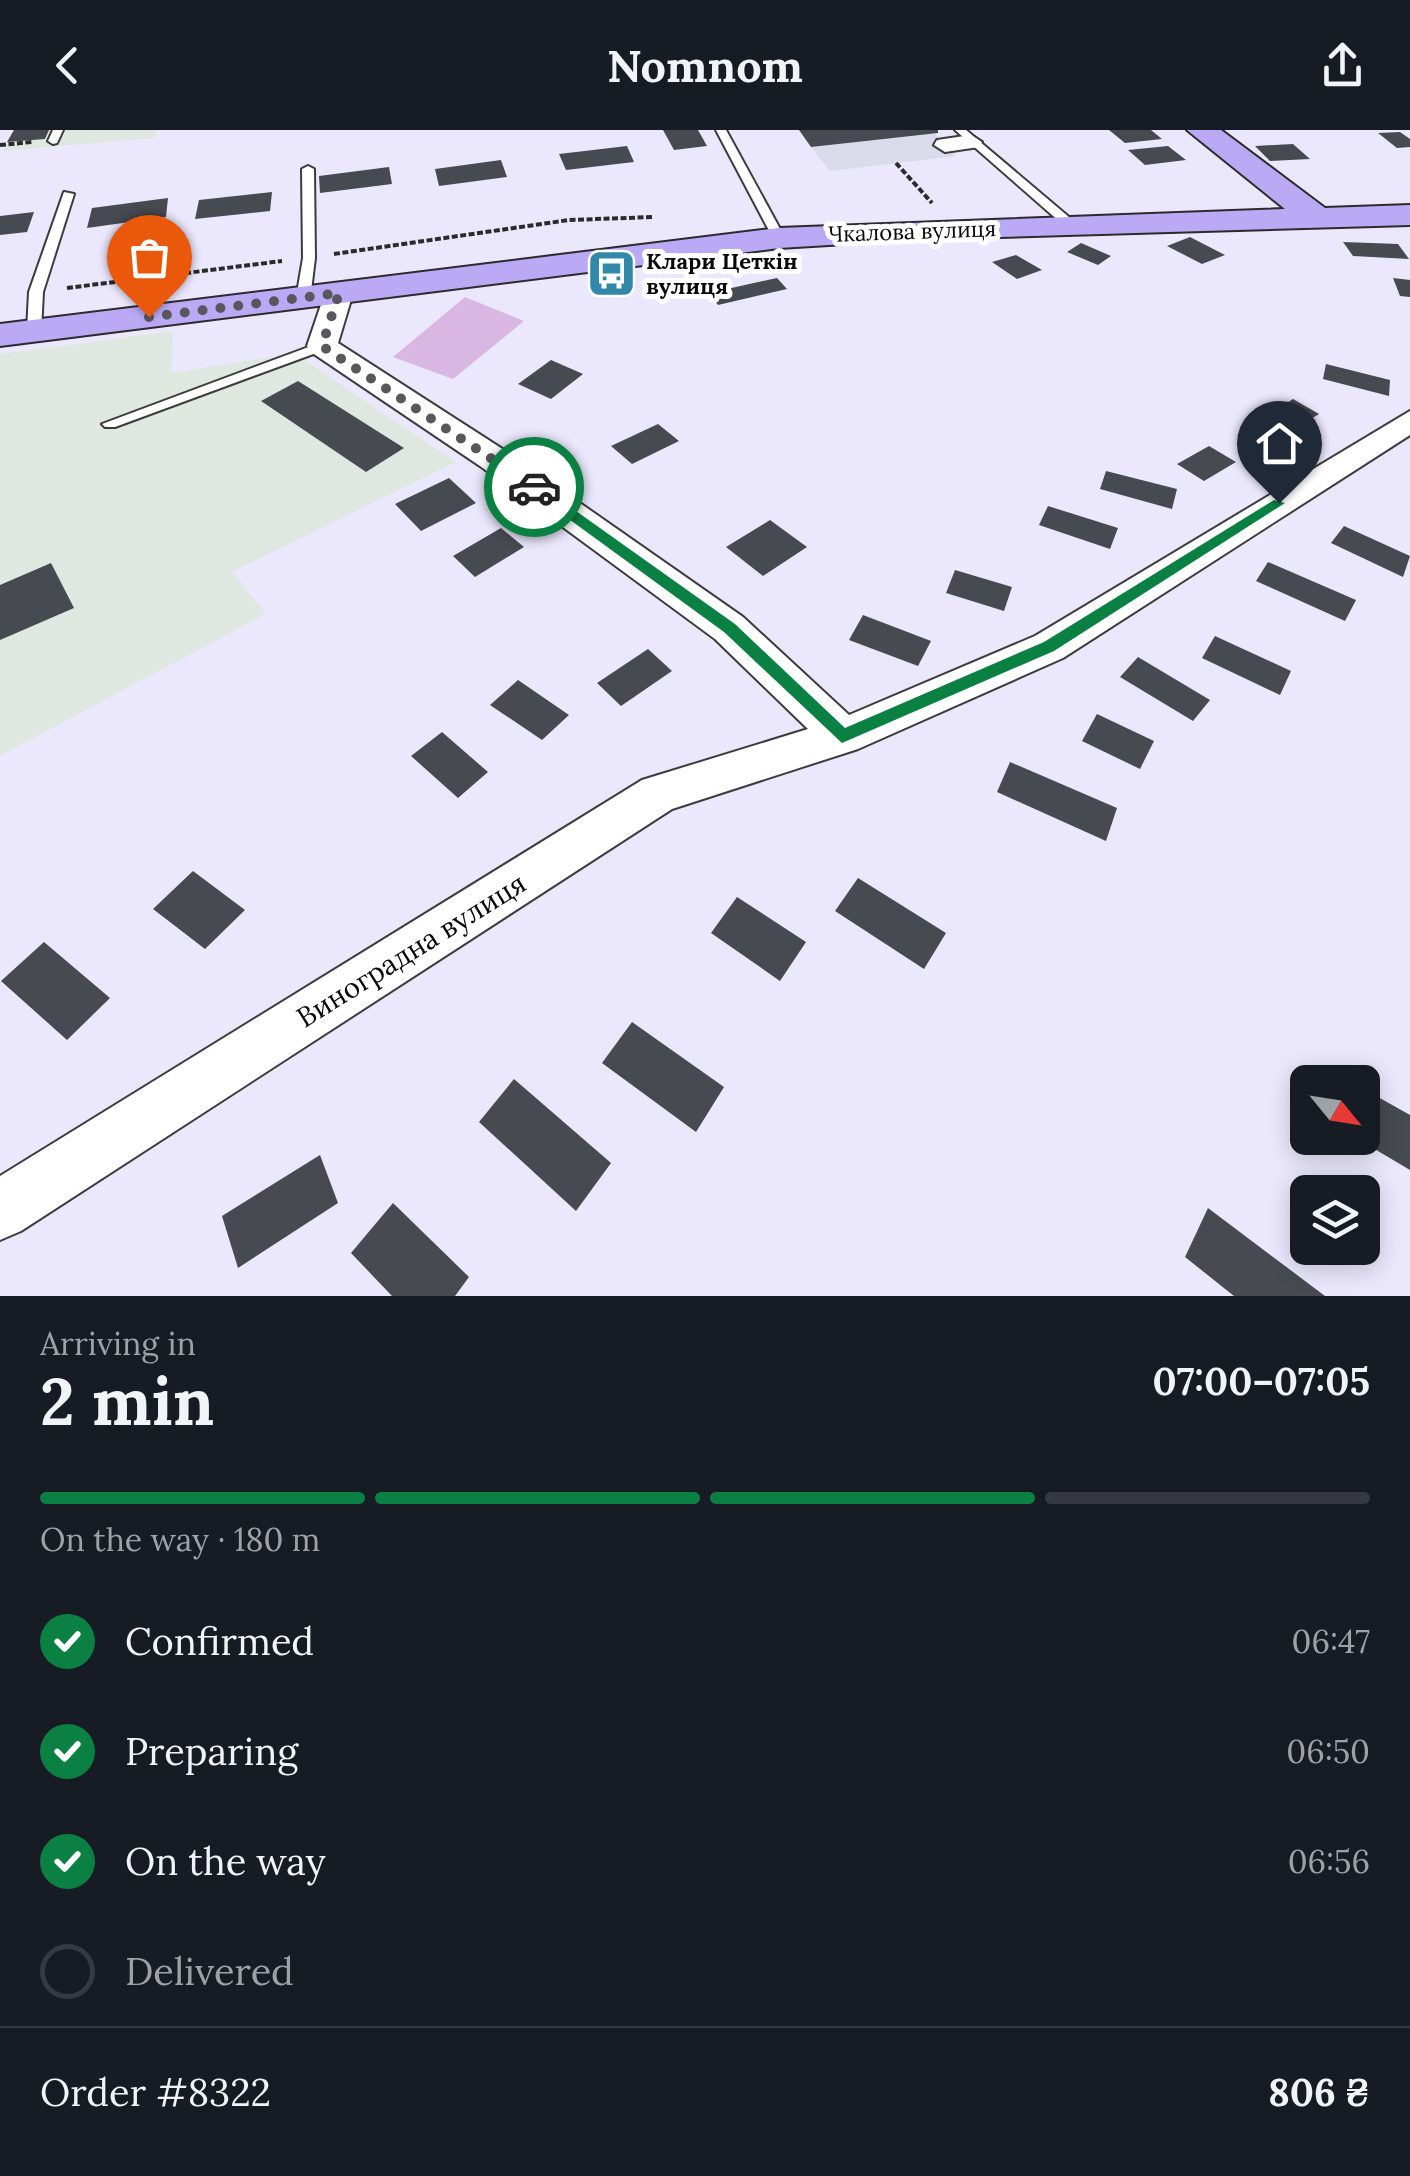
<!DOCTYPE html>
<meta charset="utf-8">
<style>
:root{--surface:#171b24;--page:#242831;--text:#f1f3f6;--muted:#9ea1a6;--line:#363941;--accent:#0b8043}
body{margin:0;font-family:Lora,serif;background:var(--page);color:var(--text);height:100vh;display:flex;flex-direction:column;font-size:38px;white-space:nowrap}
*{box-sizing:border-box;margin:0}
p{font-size:32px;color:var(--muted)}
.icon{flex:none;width:55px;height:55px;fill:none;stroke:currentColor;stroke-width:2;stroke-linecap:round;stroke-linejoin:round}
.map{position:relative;height:1166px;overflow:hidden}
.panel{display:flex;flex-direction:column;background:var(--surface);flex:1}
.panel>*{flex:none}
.needle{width:65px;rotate:120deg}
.fabs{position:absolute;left:1290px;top:935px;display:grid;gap:20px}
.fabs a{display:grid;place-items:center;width:90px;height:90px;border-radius:15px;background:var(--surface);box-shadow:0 5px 25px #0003;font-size:50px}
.pin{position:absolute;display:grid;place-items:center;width:85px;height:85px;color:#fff;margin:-102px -42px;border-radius:50% 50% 50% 0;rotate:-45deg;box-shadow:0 0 10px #0007}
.pin .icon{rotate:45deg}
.courier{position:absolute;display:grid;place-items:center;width:100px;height:100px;margin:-50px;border:8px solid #0b8043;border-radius:50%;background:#fff;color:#222;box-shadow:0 2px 12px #0007}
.head em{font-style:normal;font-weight:700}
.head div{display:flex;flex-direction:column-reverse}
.head{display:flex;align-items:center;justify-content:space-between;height:170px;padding:0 40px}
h1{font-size:65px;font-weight:700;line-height:75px}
.bar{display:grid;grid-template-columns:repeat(4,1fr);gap:15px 10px;align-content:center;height:120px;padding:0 40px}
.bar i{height:12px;border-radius:8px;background:var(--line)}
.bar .on{background:var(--accent)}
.bar p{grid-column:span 4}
.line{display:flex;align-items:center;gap:25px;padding:0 40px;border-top:2px solid var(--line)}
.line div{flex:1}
ol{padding:0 40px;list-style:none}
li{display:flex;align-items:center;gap:30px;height:110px}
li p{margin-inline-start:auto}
li .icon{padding:10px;border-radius:50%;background:var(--accent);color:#fff;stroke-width:4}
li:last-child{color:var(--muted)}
li i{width:55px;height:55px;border:5px solid var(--line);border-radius:50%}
header{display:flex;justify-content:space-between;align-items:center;height:130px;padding:0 40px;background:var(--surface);font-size:45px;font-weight:700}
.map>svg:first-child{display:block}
.industrial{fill:#dee8e0}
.green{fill:#dab6e2}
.plaza{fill:#dbdaea}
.building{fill:#474a51}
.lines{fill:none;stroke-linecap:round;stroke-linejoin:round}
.lane-casing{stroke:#3c3c3c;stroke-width:4}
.street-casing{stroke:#3c3c3c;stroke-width:4}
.secondary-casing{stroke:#2b2b2b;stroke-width:4}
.path{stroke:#2b2b2b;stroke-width:4;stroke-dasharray:6 2.5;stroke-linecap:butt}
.lane{fill:#fff;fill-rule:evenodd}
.street{fill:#fff;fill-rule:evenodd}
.secondary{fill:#baaaf6;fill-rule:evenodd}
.route{fill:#0b8043}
.done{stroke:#58575e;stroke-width:10;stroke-dasharray:0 18}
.labels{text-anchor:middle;stroke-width:10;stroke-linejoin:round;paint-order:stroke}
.far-street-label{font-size:22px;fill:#090909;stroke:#fff}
.far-poi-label{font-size:22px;font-weight:bold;fill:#090909;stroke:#fff;text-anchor:start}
.street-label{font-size:28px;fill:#090909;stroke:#fff}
</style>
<header><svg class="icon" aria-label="back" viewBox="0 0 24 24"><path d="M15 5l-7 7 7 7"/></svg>Nomnom<svg class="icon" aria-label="share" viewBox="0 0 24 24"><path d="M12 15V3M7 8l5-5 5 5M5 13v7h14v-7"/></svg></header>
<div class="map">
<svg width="1410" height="1166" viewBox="0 0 1410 1166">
<rect width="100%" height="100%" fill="#ebe8fd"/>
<path class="industrial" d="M14,0H158L154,8L3,21Z
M173,201L171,243L294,223L456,332L232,442L266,484L0,626V224Z"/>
<path class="green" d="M465,167L524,191L453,249L393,227Z"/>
<path class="plaza" d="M934,3L956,26L830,41L811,17Z"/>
<path class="building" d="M14,0H49L45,9L7,12Z
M663,0H698L707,16L674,20Z
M799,0H938V3L811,17Z
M1109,0H1151L1162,9L1125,13Z
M1400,2L1410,9V17L1397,18L1378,3Z
M1293,14L1310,29L1270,31L1255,16Z
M627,16L634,32L566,40L559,24Z
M1168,16L1186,30L1145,35L1128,20Z
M501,30L507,47L439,56L435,39Z
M389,37L392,54L320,63L319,46Z
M272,62L270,81L195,89L199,70Z
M168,68L166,87L87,98L92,78Z
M34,82L27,102L0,105V86Z
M1190,107L1225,125L1202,134L1167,116Z
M1343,112L1398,114L1409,129L1353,126Z
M1081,113L1111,126L1098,135L1067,122Z
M1016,125L1042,140L1017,149L992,132Z
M777,148L787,159L718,175L709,163Z
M1393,148L1410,150V167L1400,166Z
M551,230L583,244L551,269L518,254Z
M1326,234L1390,250L1389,266L1323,249Z
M298,251L404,318L366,342L261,271Z
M1293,269L1319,284L1279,309L1253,294Z
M658,294L679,311L632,334L611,316Z
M1209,316L1236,332L1204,351L1177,334Z
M1106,341L1177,359L1172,379L1100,359Z
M449,348L476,373L421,401L395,374Z
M1048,376L1118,398L1110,419L1039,395Z
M770,390L807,417L763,446L726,417Z
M1344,396L1410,426L1403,447L1331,413Z
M501,398L524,417L475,447L453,426Z
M1268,432L1356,470L1345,491L1256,451Z
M51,433L74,478L0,510V455Z
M955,440L1012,457L1004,481L946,463Z
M863,485L931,511L918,536L849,510Z
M1215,506L1291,541L1280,565L1202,528Z
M648,519L672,541L621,576L597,553Z
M1138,527L1210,570L1193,591L1120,547Z
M518,550L569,585L542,610L490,575Z
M1097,584L1154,611L1140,639L1082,611Z
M442,602L488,642L458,668L411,626Z
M1010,632L1117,678L1106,711L997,662Z
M193,741L245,780L205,819L153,779Z
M858,748L946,803L924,839L835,781Z
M737,767L806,812L780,851L711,803Z
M44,812L110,868L67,910L1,851Z
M632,892L724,957L696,1002L602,933Z
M514,949L611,1033L576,1081L479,992Z
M1362,958L1410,985V1040L1356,1008H1362Z
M320,1025L338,1073L238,1138L222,1086Z
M393,1073L469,1147L455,1166H392L351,1123Z
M1208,1078L1325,1166H1234L1185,1127Z"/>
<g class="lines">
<defs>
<path id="lane" d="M53,0H63L57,13L53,14L48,11Z
M716,0H726L785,108L783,111L773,108Z
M955,0H966L1076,93V99H1068Z
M308,36L314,39L315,128L310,169L303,173L296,169L303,128L302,39Z
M64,62L74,64L43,162L41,201L34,205L27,201L29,162Z
M322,212L327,213V219L115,297H105L102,294Z"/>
<path id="street" d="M971,5L982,12L979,17L945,22L934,15L937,10Z
M339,155L353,163L338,213L504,320L743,487L849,585L1035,506L1410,281V305L1063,528L858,619L672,679L21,1101L0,1110V1046L642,650L808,599L715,509L480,336L311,222L307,216L325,163Z"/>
<path id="secondary" d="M1187,0H1221L1325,78L1410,75V95L929,109L779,118L0,216V194L779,98L1285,79Z"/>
</defs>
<use href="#lane" class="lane-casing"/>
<use href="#street" class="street-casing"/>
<use href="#secondary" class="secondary-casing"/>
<path class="path" d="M0,15L32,12
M896,33L932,73
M334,124L569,90L654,87
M67,158L282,131"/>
<use href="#lane" class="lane"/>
<use href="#street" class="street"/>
<use href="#secondary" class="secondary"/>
</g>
<path class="route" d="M529,354H538L735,494L845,598L1044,512L1274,370L1285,373L1054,521L842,613L724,502L529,360Z"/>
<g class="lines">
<path class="done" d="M149,187L339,163L322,216L534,357"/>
</g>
<defs>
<symbol id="bus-square" viewBox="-11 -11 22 22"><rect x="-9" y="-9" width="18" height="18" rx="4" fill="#3188a9" stroke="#fff"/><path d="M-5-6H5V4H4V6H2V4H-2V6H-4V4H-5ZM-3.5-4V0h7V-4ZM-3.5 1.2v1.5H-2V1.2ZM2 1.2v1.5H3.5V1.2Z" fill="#fff"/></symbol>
</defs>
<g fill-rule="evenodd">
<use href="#bus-square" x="584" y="116" width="55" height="55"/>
</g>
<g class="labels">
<g class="far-street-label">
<text transform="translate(912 101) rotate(-2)" y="8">Чкалова вулиця</text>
</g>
<g class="far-poi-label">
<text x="646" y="139">Клари Цеткін<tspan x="646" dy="25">вулиця</tspan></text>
</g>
<g class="street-label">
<text transform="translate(411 820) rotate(-32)" y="10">Виноградна вулиця</text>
</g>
</g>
</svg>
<div class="fabs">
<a><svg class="needle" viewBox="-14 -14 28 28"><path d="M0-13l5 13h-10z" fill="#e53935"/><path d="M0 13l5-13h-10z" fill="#9ea1a6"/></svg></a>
<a><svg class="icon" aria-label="layers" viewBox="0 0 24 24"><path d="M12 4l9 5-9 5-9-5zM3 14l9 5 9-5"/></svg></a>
</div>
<div class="pin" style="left:149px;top:187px;background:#ea580c"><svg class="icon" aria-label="bag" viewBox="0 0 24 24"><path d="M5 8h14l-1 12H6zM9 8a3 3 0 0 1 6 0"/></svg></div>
<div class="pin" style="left:1279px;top:373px;background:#1f2937"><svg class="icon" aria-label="home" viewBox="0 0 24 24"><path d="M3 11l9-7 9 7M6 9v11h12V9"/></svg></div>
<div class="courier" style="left:534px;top:357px"><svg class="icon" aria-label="car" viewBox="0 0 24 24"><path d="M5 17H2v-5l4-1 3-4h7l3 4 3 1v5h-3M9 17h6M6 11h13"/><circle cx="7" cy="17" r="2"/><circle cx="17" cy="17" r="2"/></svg></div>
</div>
<section class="panel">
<div class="head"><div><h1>2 min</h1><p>Arriving in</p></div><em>07:00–07:05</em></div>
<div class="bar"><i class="on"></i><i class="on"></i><i class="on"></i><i></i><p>On the way · 180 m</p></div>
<ol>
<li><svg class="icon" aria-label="check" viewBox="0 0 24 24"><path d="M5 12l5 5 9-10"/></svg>Confirmed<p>06:47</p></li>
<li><svg class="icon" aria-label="check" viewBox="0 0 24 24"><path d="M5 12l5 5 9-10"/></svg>Preparing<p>06:50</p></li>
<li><svg class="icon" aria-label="check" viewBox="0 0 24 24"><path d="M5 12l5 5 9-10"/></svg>On the way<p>06:56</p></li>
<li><i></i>Delivered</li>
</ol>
<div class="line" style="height:130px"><div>Order #8322</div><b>806 ₴</b></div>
</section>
